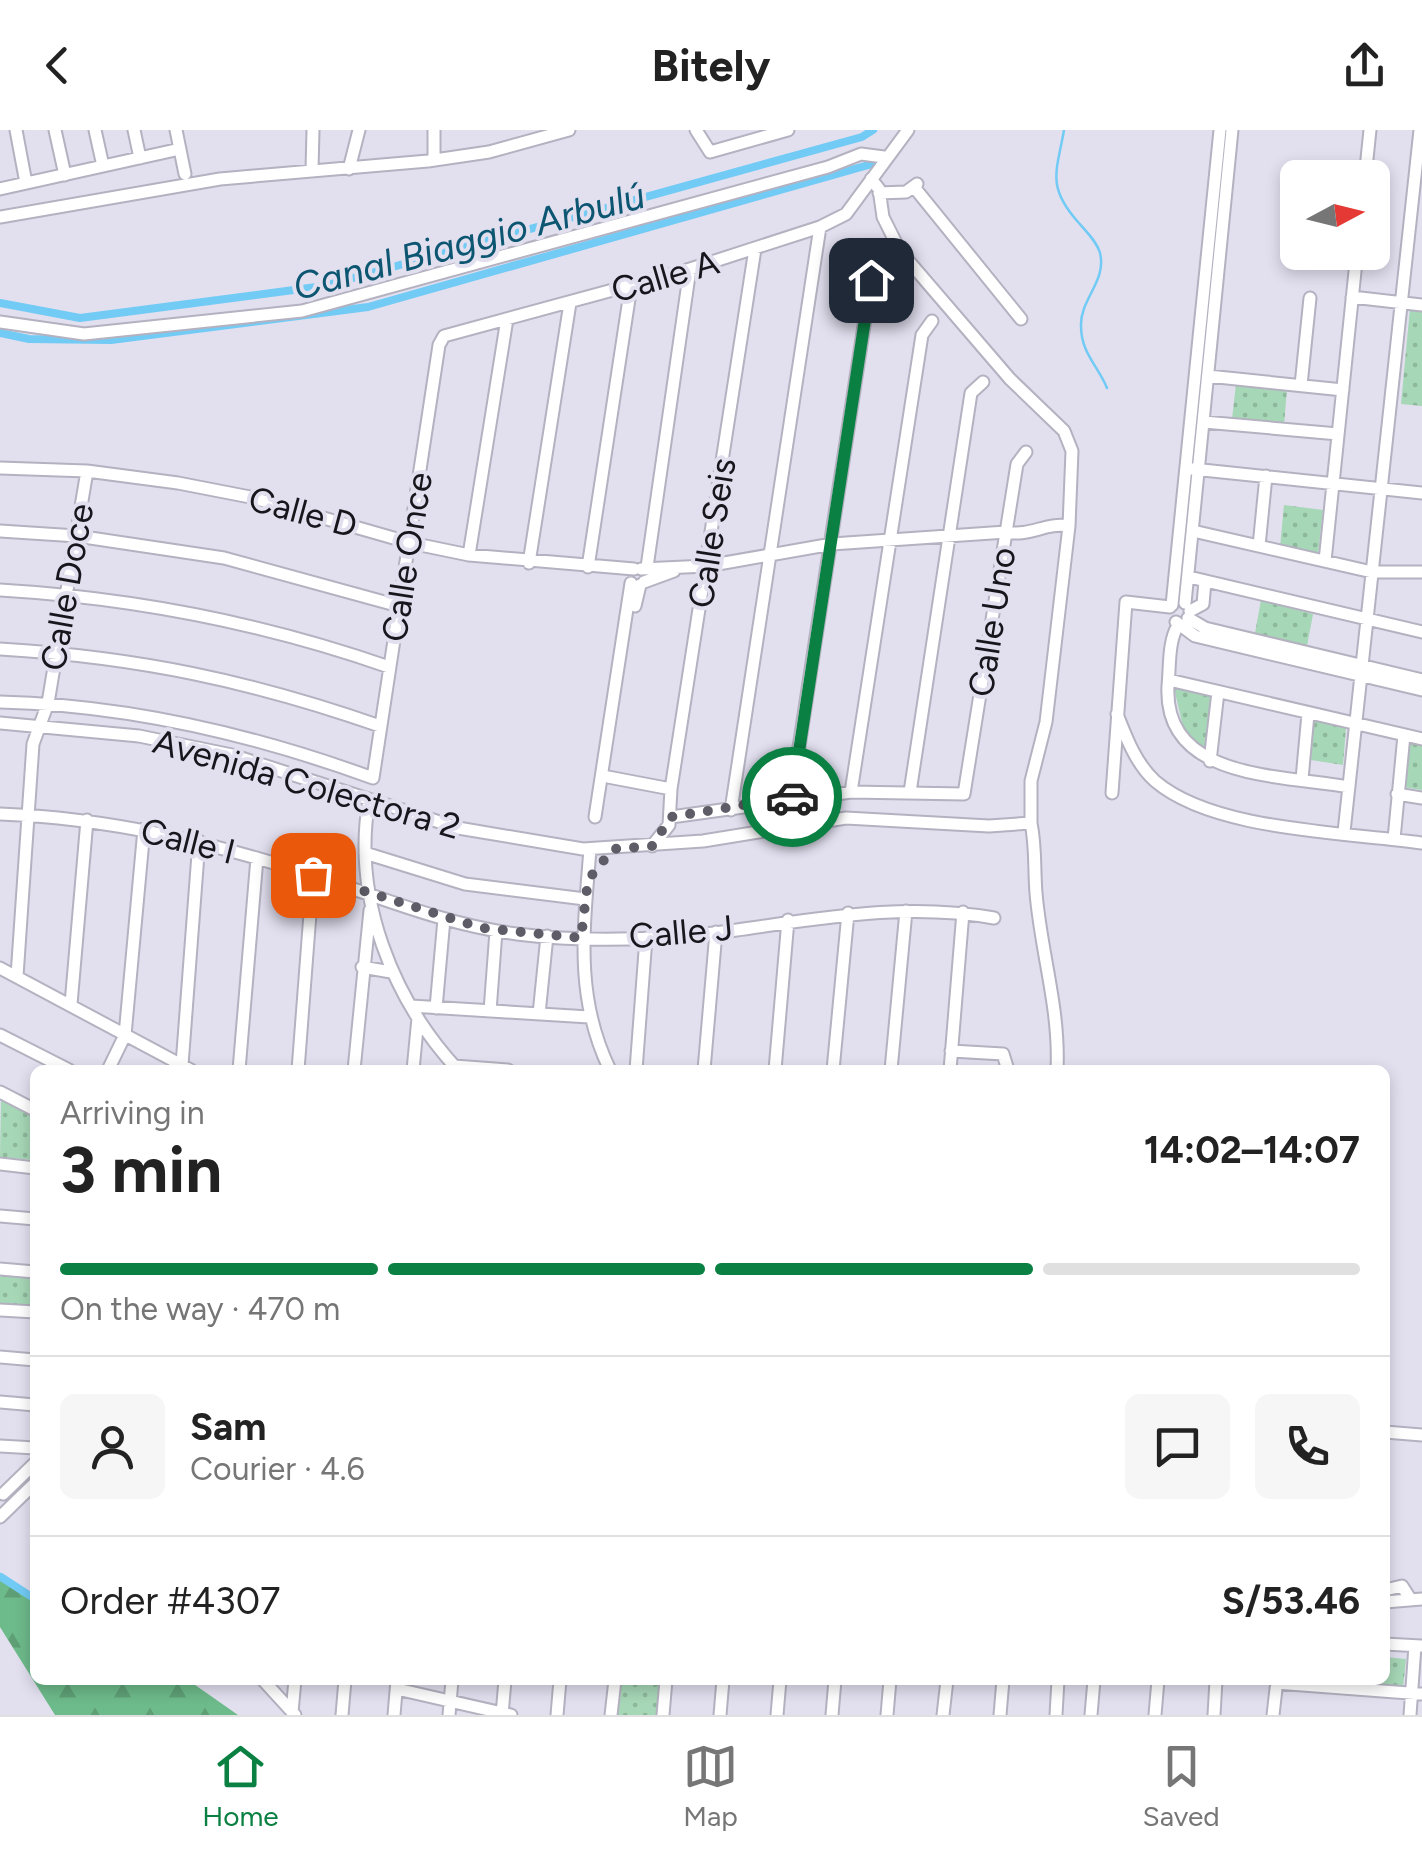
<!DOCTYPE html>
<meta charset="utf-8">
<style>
:root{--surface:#fff;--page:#f6f6f6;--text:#222;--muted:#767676;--line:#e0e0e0;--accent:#0b8043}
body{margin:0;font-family:Figtree,sans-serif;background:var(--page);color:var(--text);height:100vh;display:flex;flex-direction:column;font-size:38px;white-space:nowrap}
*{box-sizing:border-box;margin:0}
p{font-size:32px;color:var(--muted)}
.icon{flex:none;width:55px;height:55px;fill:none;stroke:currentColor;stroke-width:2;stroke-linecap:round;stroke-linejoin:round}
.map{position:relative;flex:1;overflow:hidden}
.sheet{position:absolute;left:30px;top:935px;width:1360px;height:620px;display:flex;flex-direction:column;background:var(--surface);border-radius:15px;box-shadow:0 5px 15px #0003}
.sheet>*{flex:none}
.needle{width:65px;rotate:83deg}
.tools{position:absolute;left:1280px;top:30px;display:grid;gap:20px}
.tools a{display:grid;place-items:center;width:110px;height:110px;border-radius:15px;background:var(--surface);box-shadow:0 5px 15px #0003;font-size:50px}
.pin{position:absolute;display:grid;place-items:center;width:85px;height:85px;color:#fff;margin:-42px;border-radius:20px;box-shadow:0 5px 15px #0006}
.courier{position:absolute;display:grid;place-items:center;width:100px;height:100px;margin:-50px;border:8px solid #0b8043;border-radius:50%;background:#fff;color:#222;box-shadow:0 2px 12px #0007}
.head em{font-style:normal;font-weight:700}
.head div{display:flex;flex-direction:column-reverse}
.head{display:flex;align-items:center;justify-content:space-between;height:170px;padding:0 30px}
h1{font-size:65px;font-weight:700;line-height:75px}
.bar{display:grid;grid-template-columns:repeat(4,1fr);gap:15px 10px;align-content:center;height:120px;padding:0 30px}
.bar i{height:12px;border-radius:8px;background:var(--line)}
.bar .current{background:var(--accent)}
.bar p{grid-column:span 4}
.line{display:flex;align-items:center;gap:25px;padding:0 30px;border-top:2px solid var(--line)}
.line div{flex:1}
.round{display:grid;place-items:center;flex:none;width:105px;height:105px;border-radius:15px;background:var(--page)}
header{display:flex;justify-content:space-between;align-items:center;height:130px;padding:0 30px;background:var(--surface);font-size:45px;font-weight:700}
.tab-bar{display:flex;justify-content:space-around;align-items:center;height:140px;border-top:2px solid var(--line);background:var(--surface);font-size:28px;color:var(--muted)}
.tab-bar a{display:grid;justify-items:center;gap:5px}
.tab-bar .current{color:var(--accent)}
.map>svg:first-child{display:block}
.forest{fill:url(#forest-firs)}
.park{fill:url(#park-dots)}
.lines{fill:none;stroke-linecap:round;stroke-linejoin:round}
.stream{stroke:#72cbf5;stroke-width:2.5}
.canal{stroke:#72cbf5;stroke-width:8}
.minor-casing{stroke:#b4b1c0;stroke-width:15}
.minor{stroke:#fff;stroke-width:11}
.done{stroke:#5e5c66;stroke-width:10;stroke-dasharray:0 18}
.route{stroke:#0b8043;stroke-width:12}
.labels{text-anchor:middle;stroke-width:8;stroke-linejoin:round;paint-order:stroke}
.street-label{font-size:35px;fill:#17161c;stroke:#e2dfef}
.water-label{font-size:38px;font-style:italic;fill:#0d5672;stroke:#e2dfef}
</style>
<header><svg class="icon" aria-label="back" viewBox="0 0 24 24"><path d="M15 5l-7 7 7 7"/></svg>Bitely<svg class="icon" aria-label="share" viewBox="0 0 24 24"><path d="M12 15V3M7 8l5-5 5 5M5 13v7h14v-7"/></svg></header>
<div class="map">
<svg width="1422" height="1585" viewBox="0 0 1422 1585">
<defs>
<pattern id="forest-firs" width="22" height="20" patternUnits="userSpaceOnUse" patternTransform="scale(2.5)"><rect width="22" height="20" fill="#6dba8a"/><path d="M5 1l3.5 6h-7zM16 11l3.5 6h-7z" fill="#5e9f76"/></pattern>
<pattern id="park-dots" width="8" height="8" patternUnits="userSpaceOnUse" patternTransform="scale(2.5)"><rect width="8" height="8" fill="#a6d7b6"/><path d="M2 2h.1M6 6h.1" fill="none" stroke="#8eb89c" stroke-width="1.8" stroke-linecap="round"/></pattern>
</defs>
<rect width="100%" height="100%" fill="#e2dfef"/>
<path class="forest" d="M0,1450L35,1465V1550H188L238,1585H55L0,1497Z"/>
<path class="park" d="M1410,178L1422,179V276L1401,274Z
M1236,254L1287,259L1284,295L1232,289Z
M1284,375L1323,380L1318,424L1280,417Z
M1261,470L1313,484L1307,516L1255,503Z
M1174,558L1212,567L1206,622L1184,601Z
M1314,590L1346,598L1343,635L1311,630Z
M1408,612L1422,616V660L1403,657Z
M1,969L35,988L34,1030L0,1027Z
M0,1143L35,1147V1176L0,1173Z
M1385,1527L1406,1529L1403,1558L1289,1550H1385Z
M620,1550H662L659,1585H616Z"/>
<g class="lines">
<path class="stream" d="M1064,0C1057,41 1046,56 1078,92C1086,101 1097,112 1100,123C1107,151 1080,169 1081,196C1081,223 1098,236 1107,258"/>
<path class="canal" d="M0,173L80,188L324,156L862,7L873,0
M0,203L29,209L111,210L368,177L872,34
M1,1447L35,1469"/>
<defs>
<path id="minor" d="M16,0L26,53
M55,0L65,45
M95,0L103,36
M134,0L140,28
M176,0L185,44
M434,0V30
M696,0L710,22L788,0
M349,39L359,0
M312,40L313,0
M1365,48L1370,0
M914,57L1021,189
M0,59L180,19
M879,63L906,62L917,54
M0,87L220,49L428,31L489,22L569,0
M1352,167L1422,175
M0,192L84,204L302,181L828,37L861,24L884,27
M1208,246L1343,260
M1301,255L1310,168
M1204,292L1338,304
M0,338L87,341L178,353L250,367L411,413L469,425L634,439
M1193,339L1422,363
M0,401L77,406L224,428L399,476
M1193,401L1372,442H1422
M1259,416L1266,346
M469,425L507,189
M1325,431L1357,122
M529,433L570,173
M588,437L631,156
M647,437L690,139
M641,439L707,436L832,414L1006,402C1031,407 1045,392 1069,396
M1189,447L1422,502
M644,452L674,441
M0,460C134,468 263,493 389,537
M1185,473L1232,0
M1172,475L1220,0
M635,476L640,455
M1190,481L1203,474L1205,451
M1188,488L1205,498L1422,550
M1176,492L1195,506L1422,560
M1178,495C1168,512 1170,536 1168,556C1163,650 1282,645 1349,657
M0,519C137,527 251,551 380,596
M1169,550L1422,609
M0,572C129,575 252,604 373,648L439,215L444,206L690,139L820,97L846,84L908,0
M1117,584C1126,607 1136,634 1155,651C1213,701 1345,702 1422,713
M0,593L139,606L232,625L458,698L583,719L703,711L846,688L989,696L1031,693V651L1046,592L1069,396L1072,321L1064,301L1010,249L900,121L883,87L879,59L871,49
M1210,631L1218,562
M608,647L671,659
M1302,649L1308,584
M851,662L922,205L932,191
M910,662L971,263L983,252
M1112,663L1126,472L1170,477
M1397,664L1422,668
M791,669L871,150L883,134
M369,670C352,767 392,869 458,940
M731,680L820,97
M0,684C108,688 210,712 312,745C380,767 446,795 517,804C581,812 650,810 714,803C809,791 898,771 994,788
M595,687L631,453
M671,687L851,662L964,664L1017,334L1026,322
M1031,693C1036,717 1034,739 1036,763C1041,823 1060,879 1057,940
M1344,702L1420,0
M1394,709L1404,605
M652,716L669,695L671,659L755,119
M590,719C584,798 574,866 610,940
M365,723L465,754L585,769
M362,837L391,842
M0,838L191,940
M17,846L33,614L48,573L87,341
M71,874L87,690
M411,876L589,887
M436,878L444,789
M490,881L496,801
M539,884L547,806
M0,905L69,940
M951,921L1003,924L1008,940
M182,935L199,711
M454,936L508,940
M108,940L125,905L144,699
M239,940L257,728
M298,940L313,745
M354,940L370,780
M413,940L418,888
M636,940L646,808
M704,940L716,802
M775,940L788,790
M833,940L848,783
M891,940L906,781
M950,940L963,782
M0,962L35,980
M0,1034L35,1038
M0,1086L35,1089
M0,1139L35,1142
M0,1180L35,1182
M0,1227L35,1230
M0,1272L35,1275
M1385,1302L1422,1305
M0,1316L35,1318
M3,1364L35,1333
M0,1387L35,1353
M1385,1460L1402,1456L1409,1467
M1385,1472L1422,1469
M1385,1514L1421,1516
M263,1550L295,1585
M1276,1553L1422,1564
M397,1559L511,1585
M292,1582L295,1550
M342,1585L345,1550
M394,1585L397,1550
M449,1585L452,1550
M502,1585L505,1550
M557,1585L560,1550
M611,1585L615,1550
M663,1585L666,1550
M720,1585L723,1550
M777,1585L780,1550
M832,1585L835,1550
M887,1585L890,1550
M943,1585L947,1550
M1000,1585L1003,1550
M1056,1585L1058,1550
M1091,1585L1094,1550
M1155,1585L1158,1550
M1214,1585L1216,1550
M1273,1585L1277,1550
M1410,1585L1415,1516"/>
</defs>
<use href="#minor" class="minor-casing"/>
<use href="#minor" class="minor"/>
</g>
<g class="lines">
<path class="done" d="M313,745L482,798L581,808L588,750L613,719L652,716L671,687L792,667"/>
<path class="route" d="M792,667L871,150"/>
</g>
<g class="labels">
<g class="street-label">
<text transform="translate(665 146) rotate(-16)" y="12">Calle A</text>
<text transform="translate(303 382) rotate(15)" y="12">Calle D</text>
<text transform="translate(712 403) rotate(-81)" y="12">Calle Seis</text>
<text transform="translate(407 427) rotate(-81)" y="12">Calle Once</text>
<text transform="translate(67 457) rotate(-80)" y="12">Calle Doce</text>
<text transform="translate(992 492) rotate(-81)" y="12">Calle Uno</text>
<text transform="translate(307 654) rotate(16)" y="12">Avenida Colectora 2</text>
<text transform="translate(188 711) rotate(14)" y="12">Calle I</text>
<text transform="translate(681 802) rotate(-5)" y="12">Calle J</text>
</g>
<g class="water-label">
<text transform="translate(469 111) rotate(-15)" y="13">Canal Biaggio Arbulú</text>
</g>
</g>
</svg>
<div class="tools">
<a><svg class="needle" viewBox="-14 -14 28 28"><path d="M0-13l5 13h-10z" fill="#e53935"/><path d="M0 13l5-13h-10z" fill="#767676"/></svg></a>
</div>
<div class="pin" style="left:313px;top:745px;background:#ea580c"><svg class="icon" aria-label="bag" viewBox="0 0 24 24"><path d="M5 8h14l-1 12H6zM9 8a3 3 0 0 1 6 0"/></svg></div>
<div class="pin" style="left:871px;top:150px;background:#1f2937"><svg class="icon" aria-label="home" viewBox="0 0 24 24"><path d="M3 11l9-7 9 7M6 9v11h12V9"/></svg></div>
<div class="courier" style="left:792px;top:667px"><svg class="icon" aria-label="car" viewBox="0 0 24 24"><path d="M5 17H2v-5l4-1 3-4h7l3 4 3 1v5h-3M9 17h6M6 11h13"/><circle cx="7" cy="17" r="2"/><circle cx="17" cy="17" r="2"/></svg></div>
<section class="sheet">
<div class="head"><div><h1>3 min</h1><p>Arriving in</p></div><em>14:02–14:07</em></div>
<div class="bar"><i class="current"></i><i class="current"></i><i class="current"></i><i></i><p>On the way · 470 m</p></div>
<div class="line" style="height:180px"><a class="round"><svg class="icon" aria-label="person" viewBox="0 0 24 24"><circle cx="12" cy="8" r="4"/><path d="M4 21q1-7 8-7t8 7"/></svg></a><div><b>Sam</b><p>Courier · 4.6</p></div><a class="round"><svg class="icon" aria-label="chat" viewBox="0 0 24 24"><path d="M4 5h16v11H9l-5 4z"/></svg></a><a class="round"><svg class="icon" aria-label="phone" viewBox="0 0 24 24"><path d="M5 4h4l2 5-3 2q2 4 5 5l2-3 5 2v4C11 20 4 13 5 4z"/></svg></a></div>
<div class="line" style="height:130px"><div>Order #4307</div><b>S/53.46</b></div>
</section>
</div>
<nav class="tab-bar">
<a class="current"><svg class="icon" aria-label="home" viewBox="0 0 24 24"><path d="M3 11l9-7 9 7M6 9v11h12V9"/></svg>Home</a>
<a><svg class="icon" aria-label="map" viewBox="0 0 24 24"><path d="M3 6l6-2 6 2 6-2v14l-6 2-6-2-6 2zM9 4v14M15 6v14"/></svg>Map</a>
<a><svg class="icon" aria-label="saved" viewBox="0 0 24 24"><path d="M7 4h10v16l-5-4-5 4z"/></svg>Saved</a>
</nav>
